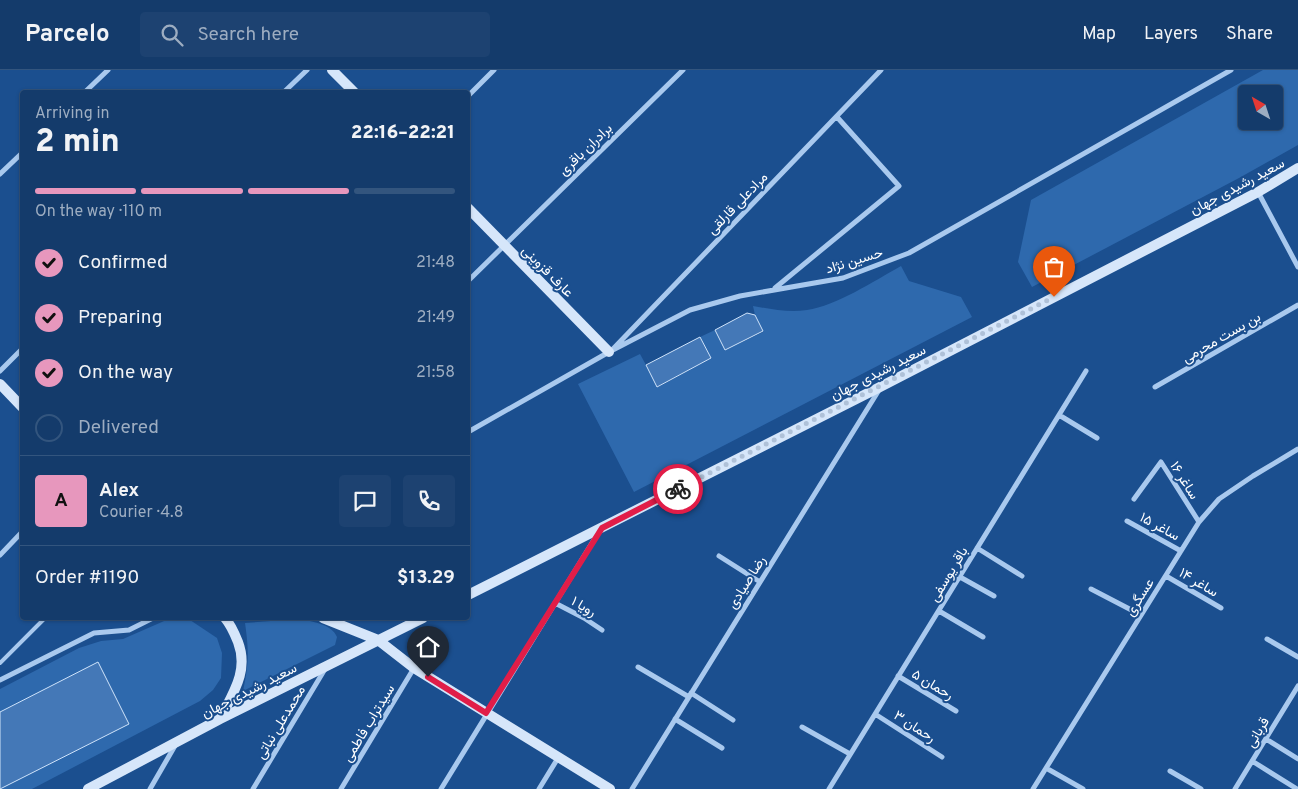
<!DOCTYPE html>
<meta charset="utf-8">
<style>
:root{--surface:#143b6b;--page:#1d4271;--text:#f1f3f6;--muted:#9dadc1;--line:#33557e;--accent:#e797bd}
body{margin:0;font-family:Overpass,Vazirmatn,sans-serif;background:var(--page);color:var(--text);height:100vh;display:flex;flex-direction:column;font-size:19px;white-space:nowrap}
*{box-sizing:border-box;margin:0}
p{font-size:16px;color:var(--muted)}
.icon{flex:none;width:28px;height:28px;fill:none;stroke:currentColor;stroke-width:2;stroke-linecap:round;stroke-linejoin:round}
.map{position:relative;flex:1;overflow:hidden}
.side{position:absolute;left:20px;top:20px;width:450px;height:530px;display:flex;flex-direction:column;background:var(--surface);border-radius:5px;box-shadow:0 1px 4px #0004,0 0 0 1px var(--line)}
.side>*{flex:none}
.needle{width:32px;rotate:321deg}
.controls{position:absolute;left:1238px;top:15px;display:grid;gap:10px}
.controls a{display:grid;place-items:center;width:45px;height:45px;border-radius:5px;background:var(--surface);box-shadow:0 1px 4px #0004,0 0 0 1px var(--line);font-size:25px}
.pin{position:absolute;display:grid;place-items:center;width:42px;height:42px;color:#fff;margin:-51px -21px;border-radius:50% 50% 50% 0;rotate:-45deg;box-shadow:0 0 5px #0007}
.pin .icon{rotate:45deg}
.courier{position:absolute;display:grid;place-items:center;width:50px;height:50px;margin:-25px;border:4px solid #e11d48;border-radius:50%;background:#fff;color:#222;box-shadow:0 1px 6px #0007}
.headline em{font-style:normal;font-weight:800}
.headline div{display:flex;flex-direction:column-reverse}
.headline{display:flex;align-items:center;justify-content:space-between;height:85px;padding:0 15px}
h1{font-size:32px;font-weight:800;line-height:38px}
.bar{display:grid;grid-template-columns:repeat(4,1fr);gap:8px 5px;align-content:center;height:60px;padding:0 15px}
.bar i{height:6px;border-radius:4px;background:var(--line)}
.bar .active{background:var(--accent)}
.bar p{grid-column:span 4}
.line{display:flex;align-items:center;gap:12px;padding:0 15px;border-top:1px solid var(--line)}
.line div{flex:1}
.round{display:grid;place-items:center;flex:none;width:52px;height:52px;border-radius:5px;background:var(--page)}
ol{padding:0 15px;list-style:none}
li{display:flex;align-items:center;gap:15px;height:55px}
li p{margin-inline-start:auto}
li .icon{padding:5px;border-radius:50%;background:var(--accent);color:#111;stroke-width:4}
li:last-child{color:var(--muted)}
li i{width:28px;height:28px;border:2px solid var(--line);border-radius:50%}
header{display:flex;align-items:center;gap:30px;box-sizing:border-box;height:70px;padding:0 25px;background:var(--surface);border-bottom:1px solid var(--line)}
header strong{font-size:24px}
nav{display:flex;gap:28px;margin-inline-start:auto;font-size:18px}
.search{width:350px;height:45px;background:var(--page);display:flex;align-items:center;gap:12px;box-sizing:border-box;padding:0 18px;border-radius:5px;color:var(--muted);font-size:19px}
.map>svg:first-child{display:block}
.green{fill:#2e69ad;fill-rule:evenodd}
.building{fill:#4478b7;stroke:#cfe3fa}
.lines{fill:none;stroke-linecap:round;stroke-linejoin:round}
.lane{stroke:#a9c9ee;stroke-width:4}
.street{stroke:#a9c9ee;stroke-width:5}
.secondary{stroke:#d6e6fa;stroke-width:10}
.done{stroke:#afc1d8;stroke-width:5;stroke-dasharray:0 9}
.route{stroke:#e11d48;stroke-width:6}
.labels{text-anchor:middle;stroke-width:4;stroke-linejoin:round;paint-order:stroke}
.street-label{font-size:14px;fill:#fff;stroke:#1b4f8f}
</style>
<header>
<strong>Parcelo</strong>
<div class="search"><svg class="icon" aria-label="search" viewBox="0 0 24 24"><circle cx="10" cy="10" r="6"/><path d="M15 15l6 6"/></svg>Search here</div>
<nav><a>Map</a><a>Layers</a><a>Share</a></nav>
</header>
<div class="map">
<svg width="1298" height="719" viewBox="0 0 1298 719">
<rect width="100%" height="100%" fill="#1b4f8f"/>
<path class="green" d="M1263,0H1298V75L1239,108L1032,217L1018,192L1031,130ZM1246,24H1274V51H1246Z
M901,196L909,211L961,227L972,247L634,422L578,314L640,284L658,317L711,288L700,267L715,260L725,280L763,262L755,245L753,236C771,239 789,243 807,240C836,236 874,211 901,196Z
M171,548H184L190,550L217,568L222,583L221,608L213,620L200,631L32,719H0V619L79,578L101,571L123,569Z
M298,549C311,551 332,554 337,567L335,575L243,621C249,593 249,581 245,553Z"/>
<path class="building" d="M747,243L755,245L763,261L725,280L715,260Z
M700,267L711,288L657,317L646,295Z
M98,592L129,654L0,719V642Z"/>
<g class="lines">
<path class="lane" d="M0,593L45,548"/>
<path class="street" d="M85,22L108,0
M284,22L307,0
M468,26L494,0
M0,104L22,83
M1258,122L1298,197
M468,211L683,0
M775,218L899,116L837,47
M613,279L881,0
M0,301L22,279
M1155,317L1298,235
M1059,345L1097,368
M468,362L609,282L690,240L740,226L843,208L909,183L1231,0
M1134,429L1161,392L1199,452
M1127,451L1181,481
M977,478L1022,506
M0,485L22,462
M719,486L760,512
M1166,506L1221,538
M960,507L994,526
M1091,519L1141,545
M555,533L584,548L602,560
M939,541L983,567
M1267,569L1298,587
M638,597L689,627
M898,606L956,641
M0,610L94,563L129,560L153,548
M691,623L733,650
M875,644L942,687
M675,649L722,678
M802,657L850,684
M1266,669L1298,689
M1252,691L1297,719
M1046,698L1083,719
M1170,701L1201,719
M150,719L176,674
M253,719L325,599
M341,719L414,598
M441,719L600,460
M539,719L558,688
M632,719L879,320
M829,719L1086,301
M1033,719L1199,452L1219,429L1253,406L1298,379
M1235,719L1298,616"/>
<path class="secondary" d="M332,0L354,22
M468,138L609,282
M0,314L22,337
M468,525L880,317L1258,122L1298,98
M323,548L378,570L414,598L610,719
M220,649C233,623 249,601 238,572C234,562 231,555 225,548
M88,719L220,649L423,548"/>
</g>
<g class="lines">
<path class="done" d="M678,419L1054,227"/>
<path class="route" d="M428,607L486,643L602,458L678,419"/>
</g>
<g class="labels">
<g class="street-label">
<text transform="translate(585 79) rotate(-44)" y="5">برادران باقری</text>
<text transform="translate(1237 116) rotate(-28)" y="5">سعید رشیدی جهان</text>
<text transform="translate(737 133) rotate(-46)" y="5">مرادعلی قارلقی</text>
<text transform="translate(854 190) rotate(-17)" y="5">حسین نژاد</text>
<text transform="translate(548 201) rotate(45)" y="5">عارف قزوینی</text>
<text transform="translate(1221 267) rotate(-30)" y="5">بن بست محرمی</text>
<text transform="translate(878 302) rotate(-27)" y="5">سعید رشیدی جهان</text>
<text transform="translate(1185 410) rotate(58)" y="5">ساغر ۱۶</text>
<text transform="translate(1160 456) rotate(29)" y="5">ساغر ۱۵</text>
<text transform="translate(948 504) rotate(-59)" y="5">باقر یوسفی</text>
<text transform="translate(746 512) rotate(-58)" y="5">رضا صیادی</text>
<text transform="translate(1199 512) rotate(31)" y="5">ساغر ۱۴</text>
<text transform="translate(1139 527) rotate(-58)" y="5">عسگری</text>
<text transform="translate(584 536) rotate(30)" y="5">رویا ۱</text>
<text transform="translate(933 614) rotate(31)" y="5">رحمان ۵</text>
<text transform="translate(249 620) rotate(-27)" y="5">سعید رشیدی جهان</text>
<text transform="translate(280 652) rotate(-59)" y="5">محمدعلی نباتی</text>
<text transform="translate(368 653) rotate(-59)" y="5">سیدتراب فاطمی</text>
<text transform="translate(915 656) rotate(33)" y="5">رحمان ۳</text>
<text transform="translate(1257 662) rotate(-59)" y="5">قربانی</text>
</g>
</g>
</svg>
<div class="controls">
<a><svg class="needle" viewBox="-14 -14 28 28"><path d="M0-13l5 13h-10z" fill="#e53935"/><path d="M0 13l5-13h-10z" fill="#9dadc1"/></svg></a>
</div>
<div class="pin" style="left:1054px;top:227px;background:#ea580c"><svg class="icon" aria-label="bag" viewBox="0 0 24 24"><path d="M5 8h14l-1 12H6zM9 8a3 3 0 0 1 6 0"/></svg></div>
<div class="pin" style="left:428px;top:607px;background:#1f2937"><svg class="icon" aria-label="home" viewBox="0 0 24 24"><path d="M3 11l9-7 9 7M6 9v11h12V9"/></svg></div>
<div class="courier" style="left:678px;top:419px"><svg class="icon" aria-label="bike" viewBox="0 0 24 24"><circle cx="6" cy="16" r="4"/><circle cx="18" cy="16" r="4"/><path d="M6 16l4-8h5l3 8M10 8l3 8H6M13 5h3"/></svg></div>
<section class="side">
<div class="headline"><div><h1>2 min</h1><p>Arriving in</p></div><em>22:16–22:21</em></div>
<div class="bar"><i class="active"></i><i class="active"></i><i class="active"></i><i></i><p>On the way · 110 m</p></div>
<ol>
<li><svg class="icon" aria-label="check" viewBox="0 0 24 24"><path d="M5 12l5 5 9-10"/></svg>Confirmed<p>21:48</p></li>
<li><svg class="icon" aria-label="check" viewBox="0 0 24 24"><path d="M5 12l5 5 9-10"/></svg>Preparing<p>21:49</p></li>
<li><svg class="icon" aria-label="check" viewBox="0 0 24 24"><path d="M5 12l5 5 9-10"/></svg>On the way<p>21:58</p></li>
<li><i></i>Delivered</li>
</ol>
<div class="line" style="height:90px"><b class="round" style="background:var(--accent);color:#111">A</b><div><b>Alex</b><p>Courier · 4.8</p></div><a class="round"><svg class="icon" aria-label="chat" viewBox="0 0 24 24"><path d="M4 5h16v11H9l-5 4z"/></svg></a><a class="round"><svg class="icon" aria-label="phone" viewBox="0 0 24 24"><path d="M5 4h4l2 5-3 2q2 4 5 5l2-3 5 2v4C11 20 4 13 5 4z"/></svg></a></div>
<div class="line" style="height:65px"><div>Order #1190</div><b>$13.29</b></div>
</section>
</div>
